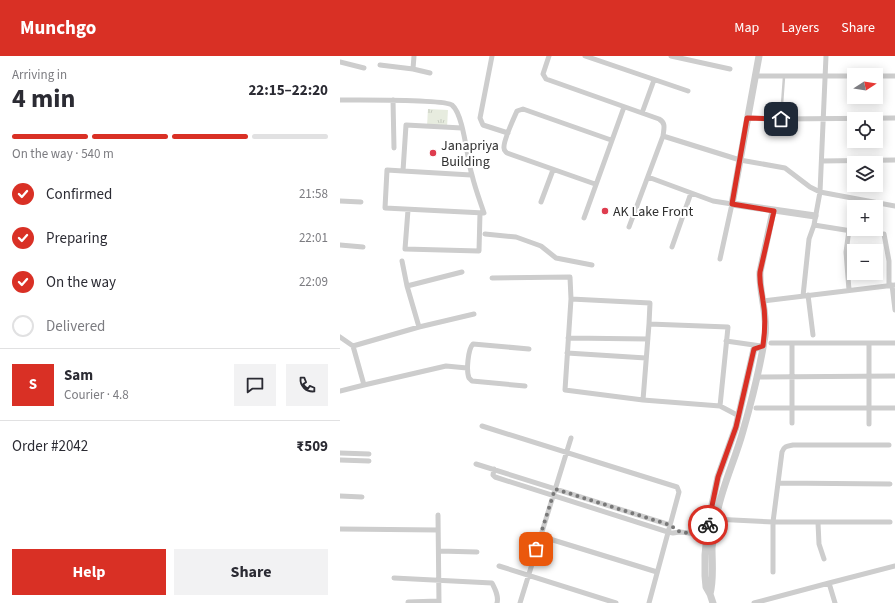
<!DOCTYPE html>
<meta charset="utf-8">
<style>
:root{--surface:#fff;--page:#f2f2f3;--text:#2b2b33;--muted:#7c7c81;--line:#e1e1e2;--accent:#d93025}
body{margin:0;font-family:"Source Sans 3",sans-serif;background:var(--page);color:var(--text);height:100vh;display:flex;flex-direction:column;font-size:15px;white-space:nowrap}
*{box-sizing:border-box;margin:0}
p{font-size:13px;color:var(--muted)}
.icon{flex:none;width:22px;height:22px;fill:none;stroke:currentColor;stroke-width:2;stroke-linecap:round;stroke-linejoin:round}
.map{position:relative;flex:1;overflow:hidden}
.sheet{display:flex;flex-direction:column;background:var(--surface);width:340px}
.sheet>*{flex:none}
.needle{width:26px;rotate:78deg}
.buttons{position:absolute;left:507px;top:12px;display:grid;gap:8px}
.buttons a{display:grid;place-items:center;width:36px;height:36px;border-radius:0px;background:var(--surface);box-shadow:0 2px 10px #0003;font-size:20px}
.pin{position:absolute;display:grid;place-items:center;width:34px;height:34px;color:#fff;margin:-17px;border-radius:8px;box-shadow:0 2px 6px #0006}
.courier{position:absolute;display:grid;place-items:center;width:40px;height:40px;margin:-20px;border:3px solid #d93025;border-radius:50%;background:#fff;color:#222;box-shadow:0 1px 5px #0007}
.headline em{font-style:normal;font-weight:700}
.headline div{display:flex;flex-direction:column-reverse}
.headline{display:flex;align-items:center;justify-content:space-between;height:68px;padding:0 12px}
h1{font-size:26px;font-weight:700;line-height:30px}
.bar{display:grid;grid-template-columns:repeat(4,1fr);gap:6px 4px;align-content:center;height:48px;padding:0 12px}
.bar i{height:5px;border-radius:3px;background:var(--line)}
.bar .on{background:var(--accent)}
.bar p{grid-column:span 4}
.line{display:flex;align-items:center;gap:10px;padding:0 12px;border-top:1px solid var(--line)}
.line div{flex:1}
.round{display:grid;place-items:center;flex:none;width:42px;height:42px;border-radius:0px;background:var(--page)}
ol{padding:0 12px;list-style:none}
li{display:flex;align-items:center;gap:12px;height:44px}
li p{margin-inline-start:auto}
li .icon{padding:4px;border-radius:50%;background:var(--accent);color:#fff;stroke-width:4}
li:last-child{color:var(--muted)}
li i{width:22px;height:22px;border:2px solid var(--line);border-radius:50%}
.cta{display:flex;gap:8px;margin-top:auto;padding:8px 12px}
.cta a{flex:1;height:46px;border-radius:0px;background:var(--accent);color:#fff;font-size:16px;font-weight:700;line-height:46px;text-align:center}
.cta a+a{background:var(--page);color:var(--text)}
header{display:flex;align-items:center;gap:24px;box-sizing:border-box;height:56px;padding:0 20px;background:var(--accent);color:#fff}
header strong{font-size:19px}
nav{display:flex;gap:22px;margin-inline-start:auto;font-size:14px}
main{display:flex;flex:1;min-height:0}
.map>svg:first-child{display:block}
.park{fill:url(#park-tufts)}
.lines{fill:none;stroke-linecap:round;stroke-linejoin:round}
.service{stroke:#cdcdcd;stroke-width:2.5}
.minor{stroke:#cdcdcd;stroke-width:5}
.tertiary{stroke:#cdcdcd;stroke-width:7}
.done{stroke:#787878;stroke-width:4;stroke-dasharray:0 7.2}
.route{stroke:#d93025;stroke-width:5}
.poi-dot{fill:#de3c4e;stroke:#fff;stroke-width:1.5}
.labels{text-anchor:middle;stroke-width:4;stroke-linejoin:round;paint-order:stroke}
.poi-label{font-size:14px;fill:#303030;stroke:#fff;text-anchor:start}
</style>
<header>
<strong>Munchgo</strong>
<nav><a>Map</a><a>Layers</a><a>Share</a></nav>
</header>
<main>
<section class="sheet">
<div class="headline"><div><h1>4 min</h1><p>Arriving in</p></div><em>22:15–22:20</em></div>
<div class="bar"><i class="on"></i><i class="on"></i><i class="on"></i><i></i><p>On the way · 540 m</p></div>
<ol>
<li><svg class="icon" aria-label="check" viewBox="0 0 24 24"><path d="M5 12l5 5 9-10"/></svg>Confirmed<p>21:58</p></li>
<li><svg class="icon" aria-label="check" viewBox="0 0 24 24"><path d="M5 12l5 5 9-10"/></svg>Preparing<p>22:01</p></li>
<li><svg class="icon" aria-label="check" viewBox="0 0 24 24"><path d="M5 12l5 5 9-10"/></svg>On the way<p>22:09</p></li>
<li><i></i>Delivered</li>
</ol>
<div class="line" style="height:72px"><b class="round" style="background:var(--accent);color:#fff">S</b><div><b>Sam</b><p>Courier · 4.8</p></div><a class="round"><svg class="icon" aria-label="chat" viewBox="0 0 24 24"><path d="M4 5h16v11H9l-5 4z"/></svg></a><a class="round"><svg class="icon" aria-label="phone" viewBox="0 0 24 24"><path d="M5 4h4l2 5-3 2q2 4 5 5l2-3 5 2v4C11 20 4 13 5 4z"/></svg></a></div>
<div class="line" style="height:52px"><div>Order #2042</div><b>₹509</b></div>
<div class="cta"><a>Help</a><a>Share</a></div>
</section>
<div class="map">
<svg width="555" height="547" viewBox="0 0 555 547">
<defs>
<pattern id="park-tufts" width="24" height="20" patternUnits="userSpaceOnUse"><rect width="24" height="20" fill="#e7ecdf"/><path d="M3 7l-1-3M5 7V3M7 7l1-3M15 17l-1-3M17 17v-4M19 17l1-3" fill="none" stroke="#c6cbc0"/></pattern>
</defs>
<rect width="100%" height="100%" fill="#fff"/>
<path class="park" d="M88,53L108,54L107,71L87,70Z"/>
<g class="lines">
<path class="service" d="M441,62L444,21"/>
<path class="minor" d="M152,0L140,62L143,69L168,77
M209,0L203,18L206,23L319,63C326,67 324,72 323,80L289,171
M245,0L348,35
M331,0L390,13
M0,6L24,12
M40,9L73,13L74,0
M73,13L90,17
M416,20H514
M536,20H555
M0,44C16,44 104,43 112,49C124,59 127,104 132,119C135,132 140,145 144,157L45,152L47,114L63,115
M53,44L54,92
M302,57L314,24
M407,62L441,63L555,62
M122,72L66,69L63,115L131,119
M323,80L400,104L445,112L470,131L480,136L555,150
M482,105L555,104
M308,121L373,145L392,148L380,203
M255,128L167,97C165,95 164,95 164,92C163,85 174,62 177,55L183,53L271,84
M0,145L21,146
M201,146L213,114
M68,154L65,193L139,195L140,157
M244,162L284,51
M474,169L524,177
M509,174L506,196L509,234
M145,178L176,181L201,190L216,202L252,209
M544,178L549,205V230
M0,189L23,191
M332,191L351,137
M62,205L67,230L79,271
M152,222L230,221L231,243L225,334L303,344L380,350L399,360
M552,229L555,254
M67,230L122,216
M468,239L473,279
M463,240L469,183L474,169L480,136L486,0
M231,243L310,247L309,268
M423,245L555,229
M0,281L13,290L24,329
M228,282L308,283
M386,285L421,290
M431,287H452
M13,290L79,271L134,258
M227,297L306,302
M417,321L555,320
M185,330L132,325L129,322C126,315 128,293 133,288L189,293
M0,335L24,329L106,310L127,312
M303,344L309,268L388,271L380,350
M416,352H555
M452,367V287H555
M529,368V288
M142,370L337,431L339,436L309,547
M0,397L29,398
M0,404L29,405
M136,408L330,469
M154,413L153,419L155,421L328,476L333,477L340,476L367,479
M438,427L550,428
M0,440L22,441
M98,459L99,547
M373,463L433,466H550
M478,467L479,488L484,503
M0,473L98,474
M200,480L317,516
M99,495L137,496
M159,510L276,547
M433,516V466L442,396C444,390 447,390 453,389H549
M54,522L152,527C155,533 159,540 157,547
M489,527L555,510
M68,546L98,545
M180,547L231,382
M414,547L489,527L495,547"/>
<path class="tertiary" d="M419,0L392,148L475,160
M370,538C374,523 372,508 372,492C373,479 375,466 378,453C384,426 396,401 403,375C412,344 420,312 425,280C428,258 419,238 420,216L433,155
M373,547L370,538L366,531L365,520V499L368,467L378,421L396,371L414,293L423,290"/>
</g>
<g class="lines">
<path class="done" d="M196,493L215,433L330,469L340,476L367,479L368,469"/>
<path class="route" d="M368,469L378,421L396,371L414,293L423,290C425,275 426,260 423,245C422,235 419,227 420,216L434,155L392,148L407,62L441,63"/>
</g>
<g class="poi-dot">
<circle cx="93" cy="97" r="4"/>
<circle cx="265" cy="155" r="4"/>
</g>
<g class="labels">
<g class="poi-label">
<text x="101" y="94">Janapriya<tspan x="101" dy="16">Building</tspan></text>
<text x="273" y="160">AK Lake Front</text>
</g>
</g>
</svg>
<div class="buttons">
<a><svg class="needle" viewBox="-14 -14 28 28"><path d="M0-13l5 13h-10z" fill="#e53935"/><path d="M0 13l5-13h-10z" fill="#7c7c81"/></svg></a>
<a><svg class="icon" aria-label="locate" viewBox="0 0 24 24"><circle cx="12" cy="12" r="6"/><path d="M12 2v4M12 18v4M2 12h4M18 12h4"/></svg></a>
<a><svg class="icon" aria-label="layers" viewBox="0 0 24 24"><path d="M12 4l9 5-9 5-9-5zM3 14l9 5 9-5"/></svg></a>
<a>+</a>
<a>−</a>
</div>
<div class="pin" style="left:196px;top:493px;background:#ea580c"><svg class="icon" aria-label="bag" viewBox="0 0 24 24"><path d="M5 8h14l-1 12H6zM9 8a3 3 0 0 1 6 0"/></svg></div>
<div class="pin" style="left:441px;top:63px;background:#1f2937"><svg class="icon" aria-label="home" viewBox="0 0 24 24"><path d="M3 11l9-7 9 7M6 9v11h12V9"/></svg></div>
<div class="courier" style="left:368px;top:469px"><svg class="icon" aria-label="bike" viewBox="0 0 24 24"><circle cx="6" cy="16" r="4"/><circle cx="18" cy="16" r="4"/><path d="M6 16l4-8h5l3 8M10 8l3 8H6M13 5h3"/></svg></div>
</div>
</main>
